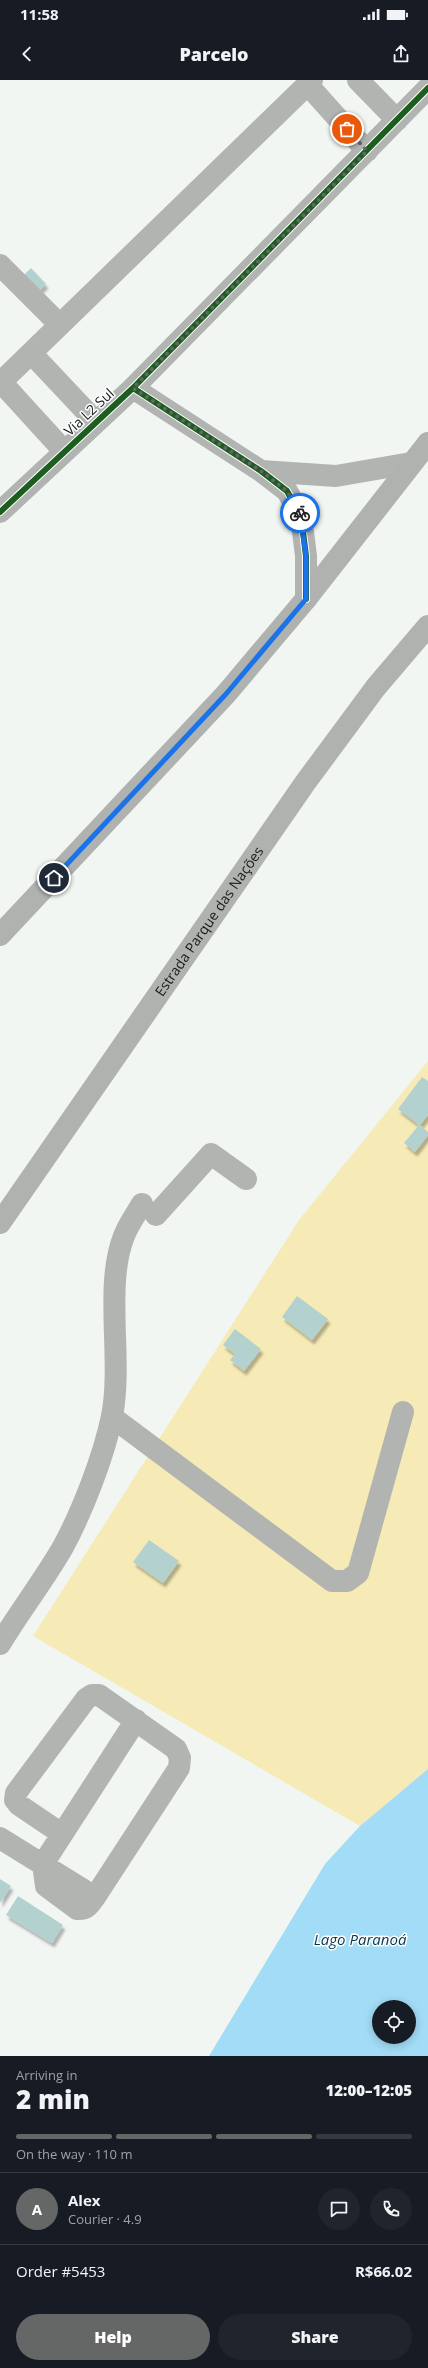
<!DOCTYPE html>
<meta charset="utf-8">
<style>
:root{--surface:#171b24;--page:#20242c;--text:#f1f3f6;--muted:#9ea1a6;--line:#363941;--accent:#646765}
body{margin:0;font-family:"Open Sans",sans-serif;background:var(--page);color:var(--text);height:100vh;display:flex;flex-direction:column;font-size:15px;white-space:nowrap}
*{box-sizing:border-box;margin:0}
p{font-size:13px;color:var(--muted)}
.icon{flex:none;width:22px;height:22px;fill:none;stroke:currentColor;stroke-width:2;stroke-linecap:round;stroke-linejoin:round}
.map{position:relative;height:1976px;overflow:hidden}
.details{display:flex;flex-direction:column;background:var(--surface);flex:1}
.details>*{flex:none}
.fabs{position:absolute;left:372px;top:1920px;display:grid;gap:8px}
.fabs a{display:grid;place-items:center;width:44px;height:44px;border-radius:50%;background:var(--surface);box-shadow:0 2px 10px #0003;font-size:20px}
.pin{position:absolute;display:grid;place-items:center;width:34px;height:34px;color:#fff;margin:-17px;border:2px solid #fff;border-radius:50%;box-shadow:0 1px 4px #0007}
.courier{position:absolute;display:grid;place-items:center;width:40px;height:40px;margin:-20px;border:3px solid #1a73e8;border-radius:50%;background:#fff;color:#222;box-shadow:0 1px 5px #0007}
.head em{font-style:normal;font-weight:800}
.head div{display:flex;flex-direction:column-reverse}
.head{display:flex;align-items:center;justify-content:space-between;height:68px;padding:0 16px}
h1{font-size:26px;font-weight:800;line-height:30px}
.bar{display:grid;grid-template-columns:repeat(4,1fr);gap:6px 4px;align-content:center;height:48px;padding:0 16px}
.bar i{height:5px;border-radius:3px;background:var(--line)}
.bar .active{background:var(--accent)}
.bar p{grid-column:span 4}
.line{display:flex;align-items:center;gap:10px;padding:0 16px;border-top:1px solid var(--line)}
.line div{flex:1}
.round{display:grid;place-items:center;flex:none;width:42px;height:42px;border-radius:21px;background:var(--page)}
.primary-button{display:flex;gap:8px;margin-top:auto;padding:8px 16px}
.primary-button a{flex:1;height:46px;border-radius:24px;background:var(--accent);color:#fff;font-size:16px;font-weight:800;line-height:46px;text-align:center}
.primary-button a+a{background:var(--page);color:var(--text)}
.status{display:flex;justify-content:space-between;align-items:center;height:28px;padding:0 20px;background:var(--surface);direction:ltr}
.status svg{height:11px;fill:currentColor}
header{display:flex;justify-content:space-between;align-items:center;height:52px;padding:0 16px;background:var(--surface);font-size:18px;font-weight:800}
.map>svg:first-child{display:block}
.green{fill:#f6eab6}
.water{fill:#a2dcf6;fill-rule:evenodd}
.building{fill:#b2d1cf;filter:url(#shadow)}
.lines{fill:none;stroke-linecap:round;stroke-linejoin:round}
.minor{stroke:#b2b4b2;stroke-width:22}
.highway{stroke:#afb2af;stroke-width:22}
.cycleway-casing{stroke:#fff;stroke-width:8}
.cycleway{stroke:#1b5e20;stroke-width:6}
.done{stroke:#646765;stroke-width:4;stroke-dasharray:0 7.2}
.route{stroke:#1a73e8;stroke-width:5}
.labels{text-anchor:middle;stroke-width:3;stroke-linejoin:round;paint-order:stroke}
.street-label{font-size:14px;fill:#181a19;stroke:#fff}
.water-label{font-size:15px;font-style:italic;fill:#05384b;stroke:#fff}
</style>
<div class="status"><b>11:58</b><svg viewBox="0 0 49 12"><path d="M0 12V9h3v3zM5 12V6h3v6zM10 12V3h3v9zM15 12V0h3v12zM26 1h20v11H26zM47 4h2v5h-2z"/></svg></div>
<header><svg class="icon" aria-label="back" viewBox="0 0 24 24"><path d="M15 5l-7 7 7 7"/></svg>Parcelo<svg class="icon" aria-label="share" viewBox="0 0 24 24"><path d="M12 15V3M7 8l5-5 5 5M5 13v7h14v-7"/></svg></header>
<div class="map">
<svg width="428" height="1976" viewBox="0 0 428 1976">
<defs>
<filter id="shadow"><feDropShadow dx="2.5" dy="4.5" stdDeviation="1" flood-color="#0004"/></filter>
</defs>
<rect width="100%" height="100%" fill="#f1f6f3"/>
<path class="green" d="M428,981V1689L360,1746L33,1556L299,1140Z"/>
<path class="water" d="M428,1689V1976H209L325,1784L360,1746ZM379,1927H409V1957H379Z"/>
<path class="building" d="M31,188L46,204L38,212L23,196Z
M422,997L428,1001V1035L420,1045L428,1052V1055L415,1072L404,1063L419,1045L398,1029Z
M297,1216L328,1239L312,1260L282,1237Z
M235,1249L261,1269L244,1291L230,1280L235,1274L223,1265Z
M149,1460L179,1481L163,1503L133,1482Z
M0,1799L11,1806L0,1823Z
M18,1816L63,1845L52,1863L6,1835Z"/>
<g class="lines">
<path class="minor" d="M358,0L397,40
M307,4L367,71
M0,185L60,245
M31,273L96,342
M1,302L64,371
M0,303L312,0
M133,308L261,391L287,411L301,436L306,476V519
M261,391L336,396L411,383
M0,432L133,308L428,8
M156,1135L211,1074L246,1099
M112,1337L332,1501H347L358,1493L403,1332
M0,1564C20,1531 44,1500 63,1467C82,1432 104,1376 112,1336C123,1280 104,1206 124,1156C128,1145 136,1134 142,1124
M62,1754L19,1725L15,1720L16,1713L86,1619L92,1615H99L176,1669L180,1678L179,1688L95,1817C90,1824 87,1830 77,1829L46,1806L43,1784L136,1640
M0,1758L95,1817"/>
<g class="highway">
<path d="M0,855L226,614L306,519L428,363"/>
<path id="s1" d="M0,1143L305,703L376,607L428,546"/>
</g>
<defs>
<path id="cycleway" d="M133,308L261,391L287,411L301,436L306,476V519
M0,432L133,308L428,8"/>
</defs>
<use href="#cycleway" class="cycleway-casing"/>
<use href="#cycleway" class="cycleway"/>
</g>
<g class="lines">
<path class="done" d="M300,433L287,411L261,391L133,308L367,71L347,49"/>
<path class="route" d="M54,798L226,614L306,519V476L300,433"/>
</g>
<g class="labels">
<g class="street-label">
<text transform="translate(89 332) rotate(-43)" y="5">Via L2 Sul</text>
<text dy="5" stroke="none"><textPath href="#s1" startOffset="367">Estrada Parque das Nações</textPath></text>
</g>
<g class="water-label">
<text x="360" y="1865">Lago Paranoá</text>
</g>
</g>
</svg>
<div class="fabs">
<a><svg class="icon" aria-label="locate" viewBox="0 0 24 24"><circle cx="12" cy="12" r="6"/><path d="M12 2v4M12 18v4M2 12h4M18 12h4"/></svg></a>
</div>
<div class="pin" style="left:347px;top:49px;background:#ea580c"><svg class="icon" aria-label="bag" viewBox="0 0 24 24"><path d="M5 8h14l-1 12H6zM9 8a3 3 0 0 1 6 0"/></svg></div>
<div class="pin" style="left:54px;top:798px;background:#1f2937"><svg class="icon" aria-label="home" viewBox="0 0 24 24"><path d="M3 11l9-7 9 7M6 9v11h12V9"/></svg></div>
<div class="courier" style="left:300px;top:433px"><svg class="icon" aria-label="bike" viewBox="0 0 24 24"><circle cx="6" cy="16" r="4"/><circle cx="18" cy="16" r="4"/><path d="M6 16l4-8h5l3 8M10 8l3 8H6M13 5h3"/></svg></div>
</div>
<section class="details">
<div class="head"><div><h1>2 min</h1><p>Arriving in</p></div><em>12:00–12:05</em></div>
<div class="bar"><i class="active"></i><i class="active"></i><i class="active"></i><i></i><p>On the way · 110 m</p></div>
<div class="line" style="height:72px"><b class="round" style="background:var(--accent);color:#fff">A</b><div><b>Alex</b><p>Courier · 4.9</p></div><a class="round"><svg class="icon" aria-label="chat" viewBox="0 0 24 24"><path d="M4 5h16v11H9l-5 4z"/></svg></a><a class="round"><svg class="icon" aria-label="phone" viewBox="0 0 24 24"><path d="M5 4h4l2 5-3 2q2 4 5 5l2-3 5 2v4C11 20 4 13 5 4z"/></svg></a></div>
<div class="line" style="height:52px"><div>Order #5453</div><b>R$66.02</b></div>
<div class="primary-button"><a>Help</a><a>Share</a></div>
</section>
